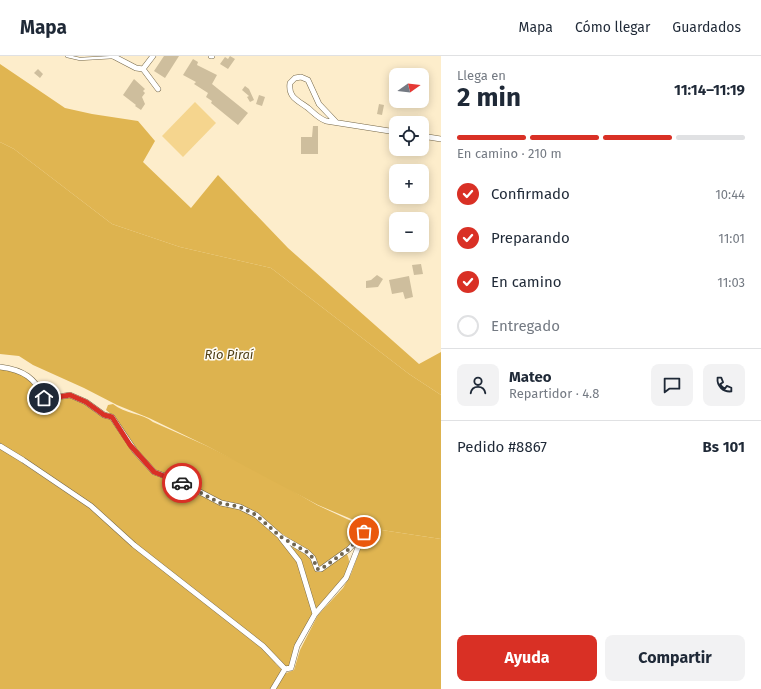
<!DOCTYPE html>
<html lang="es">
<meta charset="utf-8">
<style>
:root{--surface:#fff;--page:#f2f2f3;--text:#1f2937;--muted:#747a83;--line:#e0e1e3;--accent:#d93025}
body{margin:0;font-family:"Fira Sans",sans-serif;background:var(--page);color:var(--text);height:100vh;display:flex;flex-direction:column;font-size:15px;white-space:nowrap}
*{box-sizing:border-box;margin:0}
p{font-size:13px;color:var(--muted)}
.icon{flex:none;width:22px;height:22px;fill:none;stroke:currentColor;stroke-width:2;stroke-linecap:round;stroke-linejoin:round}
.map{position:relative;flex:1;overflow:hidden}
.sheet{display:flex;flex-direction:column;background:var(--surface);width:320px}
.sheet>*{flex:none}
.needle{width:26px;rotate:76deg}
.fabs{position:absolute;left:389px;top:12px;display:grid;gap:8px}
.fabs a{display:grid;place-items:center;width:40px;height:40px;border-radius:8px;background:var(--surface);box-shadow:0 2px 10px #0003;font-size:20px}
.pin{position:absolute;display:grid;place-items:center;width:34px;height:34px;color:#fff;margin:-17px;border:2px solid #fff;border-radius:50%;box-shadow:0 1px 4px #0007}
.courier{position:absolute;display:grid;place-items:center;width:40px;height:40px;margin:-20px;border:3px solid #d93025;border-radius:50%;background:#fff;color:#222;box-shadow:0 1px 5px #0007}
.head em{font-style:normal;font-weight:700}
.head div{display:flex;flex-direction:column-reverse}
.head{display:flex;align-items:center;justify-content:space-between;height:68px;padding:0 16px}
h1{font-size:26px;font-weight:700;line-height:30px}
.bar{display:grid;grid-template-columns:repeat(4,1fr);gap:6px 4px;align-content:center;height:48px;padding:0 16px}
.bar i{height:5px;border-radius:3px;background:var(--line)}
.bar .selected{background:var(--accent)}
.bar p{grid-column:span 4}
.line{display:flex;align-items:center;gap:10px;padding:0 16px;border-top:1px solid var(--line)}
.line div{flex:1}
.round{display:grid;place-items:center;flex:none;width:42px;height:42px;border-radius:8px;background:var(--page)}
ol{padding:0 16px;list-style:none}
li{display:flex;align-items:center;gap:12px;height:44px}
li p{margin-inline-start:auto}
li .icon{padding:4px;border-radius:50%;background:var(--accent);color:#fff;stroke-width:4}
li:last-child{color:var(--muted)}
li i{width:22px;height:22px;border:2px solid var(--line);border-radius:50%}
.cta{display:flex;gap:8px;margin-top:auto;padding:8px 16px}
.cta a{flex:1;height:46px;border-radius:8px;background:var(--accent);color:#fff;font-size:16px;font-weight:700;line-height:46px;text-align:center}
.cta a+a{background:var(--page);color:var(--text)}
header{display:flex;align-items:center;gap:24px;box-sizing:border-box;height:56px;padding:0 20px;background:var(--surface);border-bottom:1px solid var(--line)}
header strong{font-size:19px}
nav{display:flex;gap:22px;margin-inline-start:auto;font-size:14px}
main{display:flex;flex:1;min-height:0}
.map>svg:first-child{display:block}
.green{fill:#f5d58e}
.forest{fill:#e0b551}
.water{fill:#ddb34f}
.building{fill:#cebe9d}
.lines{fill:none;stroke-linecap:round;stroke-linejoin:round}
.service-casing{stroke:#756748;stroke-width:3.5}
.minor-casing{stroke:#756748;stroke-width:6}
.service{stroke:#fff;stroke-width:2.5}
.minor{stroke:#fff;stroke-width:5}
.done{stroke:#6f6551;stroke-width:4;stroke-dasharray:0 7.2}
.route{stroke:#d93025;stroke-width:5}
.labels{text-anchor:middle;stroke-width:3;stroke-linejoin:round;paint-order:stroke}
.water-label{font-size:13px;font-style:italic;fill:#4f3e14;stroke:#fffcf5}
</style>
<header>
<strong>Mapa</strong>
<nav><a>Mapa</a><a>Cómo llegar</a><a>Guardados</a></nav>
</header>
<main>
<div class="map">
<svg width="441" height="633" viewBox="0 0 441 633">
<rect width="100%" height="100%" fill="#fdedcb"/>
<path class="green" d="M195,46L216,67L183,101L162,80Z"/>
<path class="forest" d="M0,8L65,52L92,58L138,65L155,85L143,106L191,152L218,119L288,192L419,308L441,296V339L409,318L271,212L180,191L112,168L14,93L0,86Z
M0,313C22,317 34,321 43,343L69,341L86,348L96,357L112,363L129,391L148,411L206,440L251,458L279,481L295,500L314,555L294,591L291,609L286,611L189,529L134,487L109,463L0,388Z
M113,348C125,358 142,357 153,366L207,390L269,421L317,449L362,470C359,490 345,493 331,503C327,505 324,509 319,513C305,486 259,466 235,447L222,445L155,415L132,388L112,359L106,354L108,349Z
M0,392L91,453L242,574L273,602L276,608L282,614L271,633H0Z
M375,473L441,483V633H275L284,618L294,614L300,594L318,559L343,532L351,518L363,486L369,483Z
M284,484L307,497L317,514L346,497C359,514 326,542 316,554L299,504Z"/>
<path class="water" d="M0,86L14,93L112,168L180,191L271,212L409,318L441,339V483L375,473L318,449L207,390L149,362L117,349L84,332L33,309L19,300L0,298Z"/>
<path class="building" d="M164,0H179L165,22L154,15Z
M230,0L235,3L228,13L220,8L225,1L228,3Z
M193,3L198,6L197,9L217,19L212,28L248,57L238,69L211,47L212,45L206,41L208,37L194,28L196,26L183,19Z
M38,13L43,18L40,22L34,17Z
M134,23L145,33L143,35L145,37L142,41L145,48L141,54L135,50L136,49L123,39Z
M245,30L249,33L254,44L250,46L247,41L249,40L242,34Z
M259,39L265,41L262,50L256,48Z
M379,48L384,49L382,59L377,58Z
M313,70H318V98H301V81H312Z
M421,208L423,218L414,219L412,209Z
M377,219L383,223L378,231L366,232V225L371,224Z
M409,220L413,241L405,243L403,236L392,238L389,224Z"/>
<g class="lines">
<defs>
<path id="service" d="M67,0L80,3L114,1"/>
<path id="minor" d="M113,0L136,12L143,13L158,33
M211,0H212
M143,13L153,0
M336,66L319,48L308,24L301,21L295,22L290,27C288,41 297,44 308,52C314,57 318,62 326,65L396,76
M422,80L441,83
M0,311C24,314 35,322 45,343L70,339L86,346L104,359L112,361L135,395L154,416L179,425L221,447L240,451L256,459L281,481L307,496L313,502L317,513H321L349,493L364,477
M0,390L23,404L91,450L134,489L263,590L285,613
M281,482L299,505L315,558
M273,633L285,613L291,612L297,590L315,558L346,522L363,479"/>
</defs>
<use href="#service" class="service-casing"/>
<use href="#minor" class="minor-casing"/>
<use href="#service" class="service"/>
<use href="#minor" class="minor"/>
</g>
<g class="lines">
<path class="done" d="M182,427L220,447L240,451L256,459L281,481L307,496L313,502L317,513H321L349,493L364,476"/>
<path class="route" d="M44,342L46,343L70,339L86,346L104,359L112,361L130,389L154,416L182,427"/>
</g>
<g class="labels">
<g class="water-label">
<text x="229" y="303">Río Piraí</text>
</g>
</g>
</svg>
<div class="fabs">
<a><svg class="needle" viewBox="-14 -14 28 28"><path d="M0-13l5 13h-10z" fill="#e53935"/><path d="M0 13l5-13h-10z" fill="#747a83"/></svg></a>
<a><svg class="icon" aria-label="locate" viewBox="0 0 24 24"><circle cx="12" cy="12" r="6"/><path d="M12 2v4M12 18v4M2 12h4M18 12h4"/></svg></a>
<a>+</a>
<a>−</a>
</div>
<div class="pin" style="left:364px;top:476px;background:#ea580c"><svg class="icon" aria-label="bag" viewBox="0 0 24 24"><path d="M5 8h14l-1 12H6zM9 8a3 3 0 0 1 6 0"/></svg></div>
<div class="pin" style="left:44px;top:342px;background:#1f2937"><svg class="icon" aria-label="home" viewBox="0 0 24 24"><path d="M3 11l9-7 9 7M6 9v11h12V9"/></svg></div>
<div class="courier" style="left:182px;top:427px"><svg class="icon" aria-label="car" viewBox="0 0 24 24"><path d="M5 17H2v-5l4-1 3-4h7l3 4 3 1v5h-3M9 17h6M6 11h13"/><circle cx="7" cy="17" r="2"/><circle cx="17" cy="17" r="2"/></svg></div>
</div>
<section class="sheet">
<div class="head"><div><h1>2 min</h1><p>Llega en</p></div><em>11:14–11:19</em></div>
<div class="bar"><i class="selected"></i><i class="selected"></i><i class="selected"></i><i></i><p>En camino · 210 m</p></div>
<ol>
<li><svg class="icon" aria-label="check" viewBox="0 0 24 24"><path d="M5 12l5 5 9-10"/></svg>Confirmado<p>10:44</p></li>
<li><svg class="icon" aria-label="check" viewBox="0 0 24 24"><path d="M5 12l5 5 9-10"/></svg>Preparando<p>11:01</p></li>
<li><svg class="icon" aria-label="check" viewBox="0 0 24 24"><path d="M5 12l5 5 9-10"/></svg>En camino<p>11:03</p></li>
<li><i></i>Entregado</li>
</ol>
<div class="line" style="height:72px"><a class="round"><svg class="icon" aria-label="person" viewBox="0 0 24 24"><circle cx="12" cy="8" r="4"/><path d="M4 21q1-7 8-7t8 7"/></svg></a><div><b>Mateo</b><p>Repartidor · 4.8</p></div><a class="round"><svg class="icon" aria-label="chat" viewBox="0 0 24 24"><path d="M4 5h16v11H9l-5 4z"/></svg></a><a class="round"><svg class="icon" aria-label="phone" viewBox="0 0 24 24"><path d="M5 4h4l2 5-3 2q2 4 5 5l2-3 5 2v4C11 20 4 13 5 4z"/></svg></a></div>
<div class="line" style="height:52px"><div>Pedido #8867</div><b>Bs 101</b></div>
<div class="cta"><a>Ayuda</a><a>Compartir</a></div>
</section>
</main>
